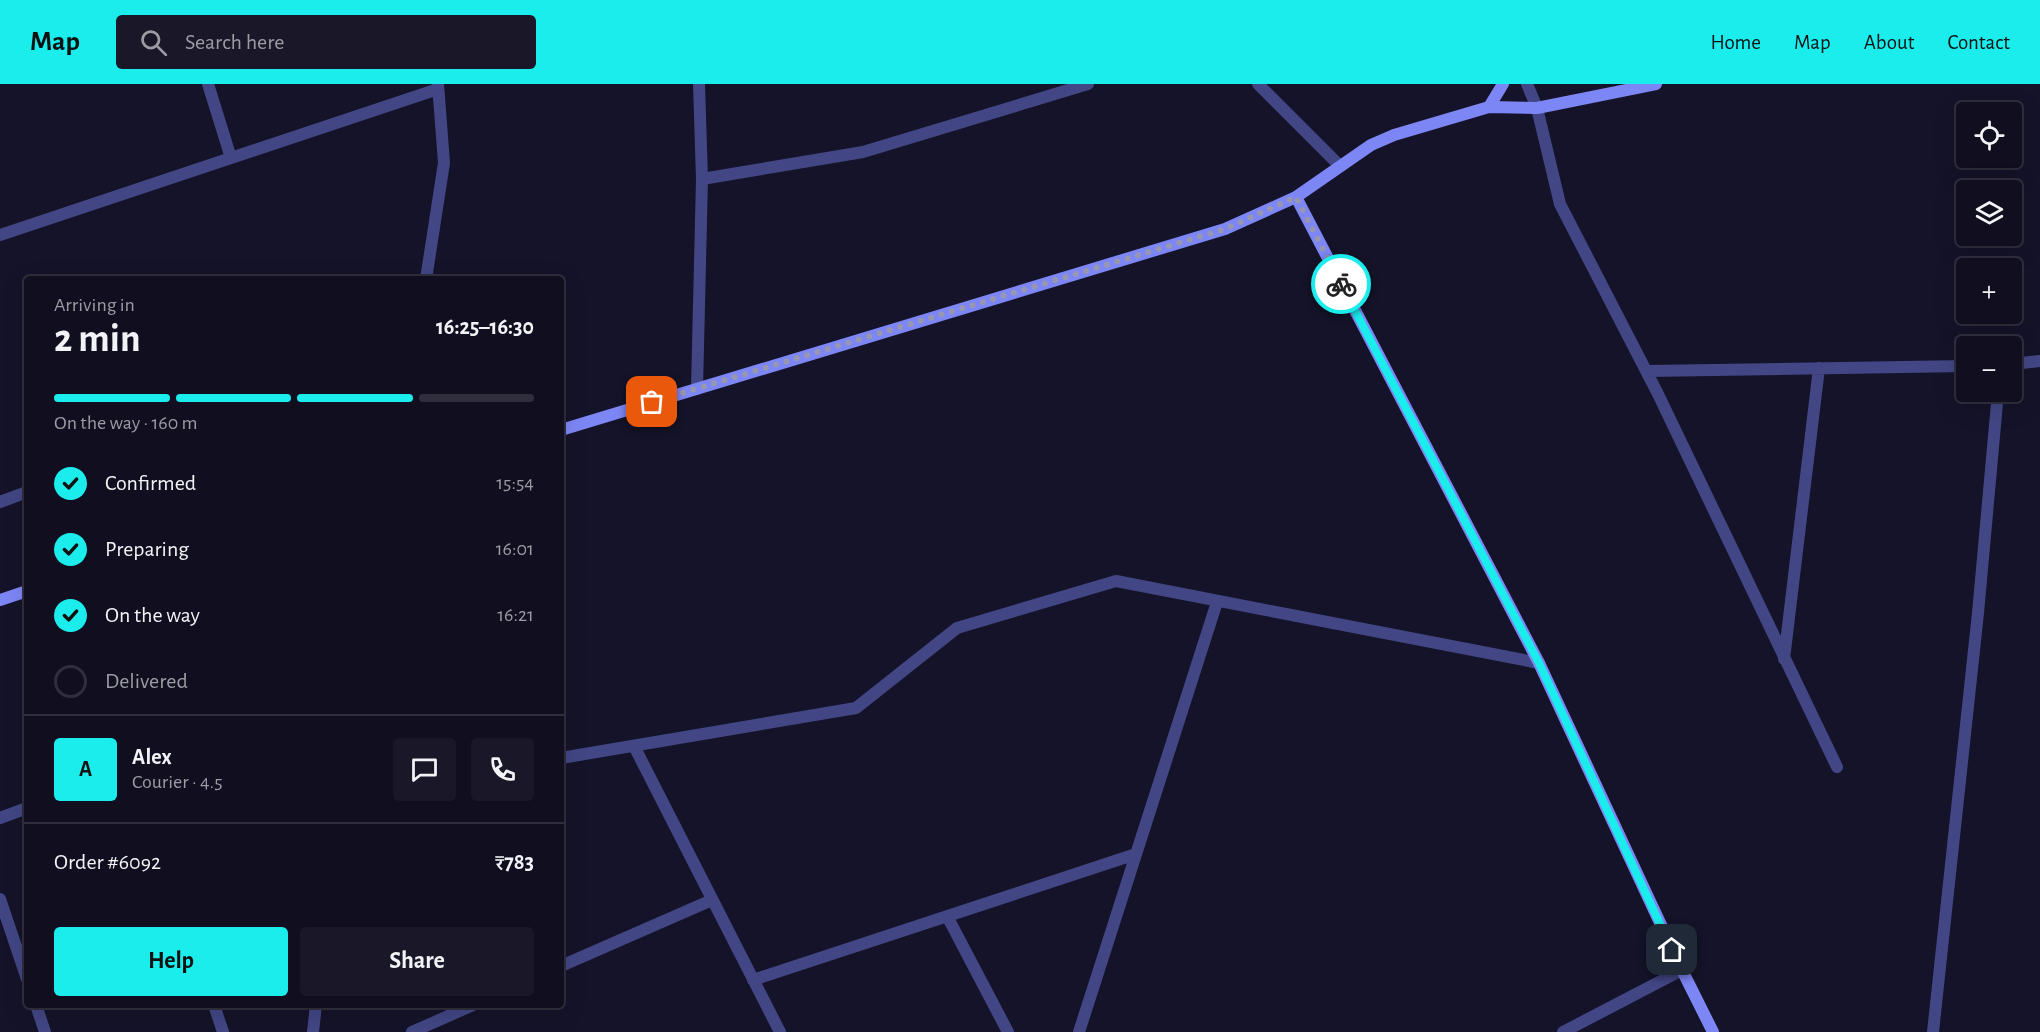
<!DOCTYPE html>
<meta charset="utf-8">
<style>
:root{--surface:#100e1f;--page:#191728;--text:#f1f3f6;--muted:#9c9ca4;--line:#302e3d;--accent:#1aedec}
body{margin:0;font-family:"Alegreya Sans",sans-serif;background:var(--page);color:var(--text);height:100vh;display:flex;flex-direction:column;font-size:22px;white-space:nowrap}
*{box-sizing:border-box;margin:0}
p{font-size:20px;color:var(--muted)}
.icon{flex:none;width:33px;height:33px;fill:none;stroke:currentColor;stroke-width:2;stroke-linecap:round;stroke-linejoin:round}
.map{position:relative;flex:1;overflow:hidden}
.side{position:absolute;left:24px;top:192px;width:540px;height:732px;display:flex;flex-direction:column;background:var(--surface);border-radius:6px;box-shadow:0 6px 24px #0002,0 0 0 2px var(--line)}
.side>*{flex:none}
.fabs{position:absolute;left:1956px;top:18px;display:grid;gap:12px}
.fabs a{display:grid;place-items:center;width:66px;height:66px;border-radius:6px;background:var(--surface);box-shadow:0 6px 24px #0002,0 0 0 2px var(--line);font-size:30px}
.pin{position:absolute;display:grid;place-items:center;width:51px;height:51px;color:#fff;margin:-26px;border-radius:12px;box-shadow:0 3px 9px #0006}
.courier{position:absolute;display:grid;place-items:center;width:60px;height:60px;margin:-30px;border:4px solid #1aedec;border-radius:50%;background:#fff;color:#222;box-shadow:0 2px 8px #0007}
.head em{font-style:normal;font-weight:700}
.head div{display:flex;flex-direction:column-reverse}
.head{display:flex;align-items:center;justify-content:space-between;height:102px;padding:0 30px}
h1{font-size:39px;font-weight:700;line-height:45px}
.bar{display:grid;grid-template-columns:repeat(4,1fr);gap:9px 6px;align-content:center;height:72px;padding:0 30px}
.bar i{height:8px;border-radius:4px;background:var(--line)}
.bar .current{background:var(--accent)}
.bar p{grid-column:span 4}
.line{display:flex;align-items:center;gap:15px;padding:0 30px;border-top:2px solid var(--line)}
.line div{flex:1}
.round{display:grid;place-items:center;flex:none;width:63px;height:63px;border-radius:6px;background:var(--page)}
ol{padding:0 30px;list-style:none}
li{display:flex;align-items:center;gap:18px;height:66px}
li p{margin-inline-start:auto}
li .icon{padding:6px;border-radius:50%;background:var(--accent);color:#111;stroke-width:4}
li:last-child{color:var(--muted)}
li i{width:33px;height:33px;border:3px solid var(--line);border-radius:50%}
.primary-button{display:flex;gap:12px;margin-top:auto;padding:12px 30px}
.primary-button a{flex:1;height:69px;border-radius:6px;background:var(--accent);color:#111;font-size:24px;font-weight:700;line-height:69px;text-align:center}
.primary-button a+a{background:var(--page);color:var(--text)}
header{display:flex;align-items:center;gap:36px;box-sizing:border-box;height:84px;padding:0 30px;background:var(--accent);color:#111}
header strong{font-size:28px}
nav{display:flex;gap:33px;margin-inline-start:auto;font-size:21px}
.search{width:420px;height:54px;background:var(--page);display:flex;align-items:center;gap:15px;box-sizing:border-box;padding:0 21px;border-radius:6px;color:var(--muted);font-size:22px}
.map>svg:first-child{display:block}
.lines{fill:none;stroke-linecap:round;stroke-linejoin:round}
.street{stroke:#424684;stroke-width:12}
.secondary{stroke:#7d86f5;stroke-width:12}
.done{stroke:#9897b2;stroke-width:6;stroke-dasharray:0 10.8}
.route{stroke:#1aedec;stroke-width:8}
</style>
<header>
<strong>Map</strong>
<div class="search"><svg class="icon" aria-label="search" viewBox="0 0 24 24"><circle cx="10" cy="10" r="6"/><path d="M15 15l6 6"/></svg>Search here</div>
<nav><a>Home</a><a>Map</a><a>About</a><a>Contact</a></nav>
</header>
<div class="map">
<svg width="2040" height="948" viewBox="0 0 2040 948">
<rect width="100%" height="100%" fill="#151329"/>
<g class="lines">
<path class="street" d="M208,0L231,74
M1258,0L1340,82
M1527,0L1537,24L1560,120L1658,310L1837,683
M702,95L863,68L1088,0
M0,151L438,5
M426,195L444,79L438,0
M2012,280L2040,277
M1647,287L1966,282
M697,305L702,95L699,0
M0,418L27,408
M1784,575L1819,284
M634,662L780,948
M561,674L856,624L957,544L1116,497L1539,579
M0,734L27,724
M0,815L27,895
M947,832L1008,948
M561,882L712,816
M753,896L1136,770
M36,921L45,948
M214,921L223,948
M313,948L316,921
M412,948L473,921
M1079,948L1217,518
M1563,948L1682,886
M1933,948L1978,529L1998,308"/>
<path class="secondary" d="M1489,23L1503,0
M1296,113L1539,579L1682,886L1713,948
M561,346L1225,145L1296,113L1371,61L1394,51L1489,23L1537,24L1656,0
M0,516L27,507"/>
</g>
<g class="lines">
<path class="done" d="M652,318L1225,145L1296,113L1341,200"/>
<path class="route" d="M1341,200L1539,579L1672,866"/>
</g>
</svg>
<div class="fabs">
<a><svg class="icon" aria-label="locate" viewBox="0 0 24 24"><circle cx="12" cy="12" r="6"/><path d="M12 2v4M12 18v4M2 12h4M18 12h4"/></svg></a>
<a><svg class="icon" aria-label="layers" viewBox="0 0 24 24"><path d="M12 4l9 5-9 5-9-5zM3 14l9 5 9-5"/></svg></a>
<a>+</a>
<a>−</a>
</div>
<div class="pin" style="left:652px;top:318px;background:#ea580c"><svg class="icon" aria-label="bag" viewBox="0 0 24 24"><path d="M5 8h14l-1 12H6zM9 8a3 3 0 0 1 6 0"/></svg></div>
<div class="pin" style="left:1672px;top:866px;background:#1f2937"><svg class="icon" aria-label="home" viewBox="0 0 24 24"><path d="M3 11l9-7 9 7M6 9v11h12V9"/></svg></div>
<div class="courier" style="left:1341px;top:200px"><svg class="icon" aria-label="bike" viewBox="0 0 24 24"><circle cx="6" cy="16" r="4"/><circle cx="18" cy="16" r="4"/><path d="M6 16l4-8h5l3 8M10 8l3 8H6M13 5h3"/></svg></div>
<section class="side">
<div class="head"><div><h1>2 min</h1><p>Arriving in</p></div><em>16:25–16:30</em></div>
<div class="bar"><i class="current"></i><i class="current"></i><i class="current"></i><i></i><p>On the way · 160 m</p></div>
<ol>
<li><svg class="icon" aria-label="check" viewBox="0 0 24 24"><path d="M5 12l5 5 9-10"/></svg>Confirmed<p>15:54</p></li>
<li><svg class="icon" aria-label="check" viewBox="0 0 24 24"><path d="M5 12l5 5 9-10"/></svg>Preparing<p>16:01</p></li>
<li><svg class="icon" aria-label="check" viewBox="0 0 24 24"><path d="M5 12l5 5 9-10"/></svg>On the way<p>16:21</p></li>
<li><i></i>Delivered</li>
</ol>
<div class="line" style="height:108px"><b class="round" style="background:var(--accent);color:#111">A</b><div><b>Alex</b><p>Courier · 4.5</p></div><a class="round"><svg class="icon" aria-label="chat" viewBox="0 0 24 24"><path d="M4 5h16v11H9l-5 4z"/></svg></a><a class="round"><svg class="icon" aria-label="phone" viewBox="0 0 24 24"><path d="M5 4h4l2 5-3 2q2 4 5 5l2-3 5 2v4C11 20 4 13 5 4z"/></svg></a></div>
<div class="line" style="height:78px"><div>Order #6092</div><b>₹783</b></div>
<div class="primary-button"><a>Help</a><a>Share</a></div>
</section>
</div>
